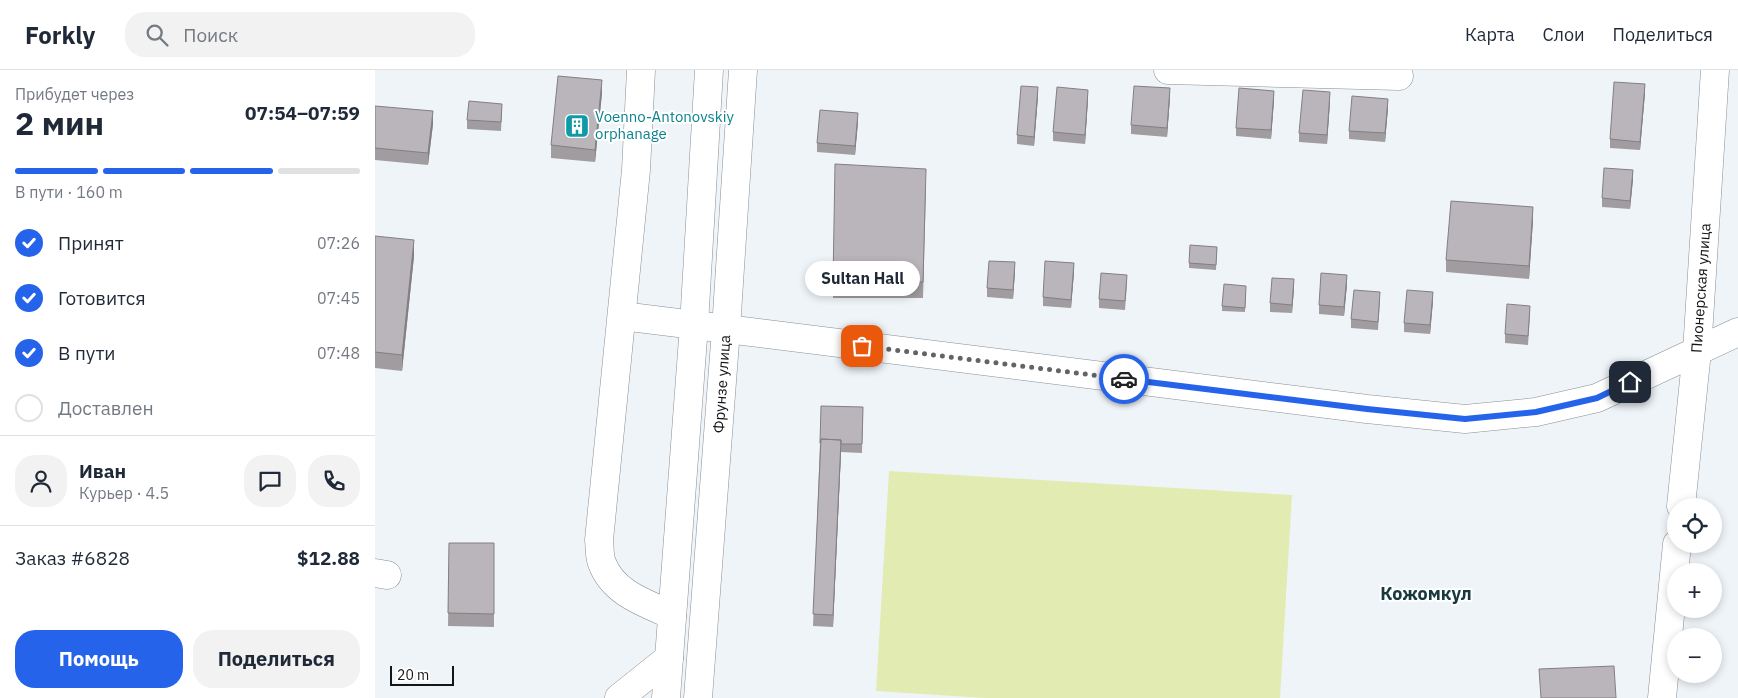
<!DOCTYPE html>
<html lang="ru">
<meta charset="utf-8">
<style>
:root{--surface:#fff;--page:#f2f2f3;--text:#1f2937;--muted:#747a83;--line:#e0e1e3;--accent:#2563eb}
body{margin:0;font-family:"IBM Plex Sans",sans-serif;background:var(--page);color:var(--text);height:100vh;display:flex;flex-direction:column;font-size:19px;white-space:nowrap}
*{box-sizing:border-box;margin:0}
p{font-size:16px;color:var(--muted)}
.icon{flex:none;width:28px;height:28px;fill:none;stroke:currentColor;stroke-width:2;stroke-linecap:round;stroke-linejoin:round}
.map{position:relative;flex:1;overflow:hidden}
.side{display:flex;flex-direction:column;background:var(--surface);width:375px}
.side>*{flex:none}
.tools{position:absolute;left:1292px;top:428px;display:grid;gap:10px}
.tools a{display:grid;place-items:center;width:55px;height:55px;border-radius:50%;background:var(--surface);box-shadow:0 2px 8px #0003;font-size:25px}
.scale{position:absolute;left:15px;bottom:12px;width:64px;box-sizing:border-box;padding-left:5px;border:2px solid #141517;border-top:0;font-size:14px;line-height:18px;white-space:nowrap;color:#141517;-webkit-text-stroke:4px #fff;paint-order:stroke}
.pin{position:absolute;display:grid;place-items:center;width:42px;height:42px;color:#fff;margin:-21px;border-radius:10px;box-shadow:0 2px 8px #0006}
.courier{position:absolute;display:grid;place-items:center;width:50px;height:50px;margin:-25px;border:4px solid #2563eb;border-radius:50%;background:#fff;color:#222;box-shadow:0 1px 6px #0007}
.bubble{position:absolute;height:35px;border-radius:18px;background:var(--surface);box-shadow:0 2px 8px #0003;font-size:16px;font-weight:700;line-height:35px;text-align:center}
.summary em{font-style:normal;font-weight:700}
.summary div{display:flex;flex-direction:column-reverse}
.summary{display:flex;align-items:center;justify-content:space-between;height:85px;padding:0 15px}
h1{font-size:32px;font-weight:700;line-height:38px}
.bar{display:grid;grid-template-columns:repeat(4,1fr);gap:8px 5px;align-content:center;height:60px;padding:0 15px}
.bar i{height:6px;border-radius:4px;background:var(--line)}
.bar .current{background:var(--accent)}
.bar p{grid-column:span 4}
.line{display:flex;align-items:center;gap:12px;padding:0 15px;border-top:1px solid var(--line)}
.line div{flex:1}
.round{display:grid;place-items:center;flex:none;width:52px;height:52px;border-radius:20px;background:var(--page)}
ol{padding:0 15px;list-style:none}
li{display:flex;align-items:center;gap:15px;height:55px}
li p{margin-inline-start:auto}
li .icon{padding:5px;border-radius:50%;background:var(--accent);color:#fff;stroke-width:4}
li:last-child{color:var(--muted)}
li i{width:28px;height:28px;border:2px solid var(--line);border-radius:50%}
.action{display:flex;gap:10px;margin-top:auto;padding:10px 15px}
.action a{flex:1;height:58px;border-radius:20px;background:var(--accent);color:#fff;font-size:20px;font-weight:700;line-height:58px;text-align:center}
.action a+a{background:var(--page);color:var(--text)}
header{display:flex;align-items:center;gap:30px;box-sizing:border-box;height:70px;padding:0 25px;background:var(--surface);border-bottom:1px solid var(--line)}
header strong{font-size:24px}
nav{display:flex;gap:28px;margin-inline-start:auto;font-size:18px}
.search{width:350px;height:45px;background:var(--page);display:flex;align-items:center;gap:12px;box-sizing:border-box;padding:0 18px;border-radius:20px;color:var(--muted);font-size:19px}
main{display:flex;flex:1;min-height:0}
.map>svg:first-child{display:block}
.green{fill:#e2ebb2}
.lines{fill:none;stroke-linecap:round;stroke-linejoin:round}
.minor-casing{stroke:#8a8e93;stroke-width:29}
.major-casing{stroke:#8a8e93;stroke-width:29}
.minor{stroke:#fff;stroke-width:28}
.major{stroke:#fff;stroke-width:28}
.wall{fill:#a09ca0}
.shaded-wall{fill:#827f82}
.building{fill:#bab5ba;stroke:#827f82}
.done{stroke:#616366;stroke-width:5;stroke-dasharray:0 9}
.route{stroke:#2563eb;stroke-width:6}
.labels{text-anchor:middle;stroke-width:4;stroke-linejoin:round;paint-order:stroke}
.culture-label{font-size:15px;fill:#0d838f;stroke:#fff;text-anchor:start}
.street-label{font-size:15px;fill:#141517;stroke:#fff}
.quarter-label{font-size:18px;font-weight:bold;fill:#183a3e;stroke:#fff}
</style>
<header>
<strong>Forkly</strong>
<div class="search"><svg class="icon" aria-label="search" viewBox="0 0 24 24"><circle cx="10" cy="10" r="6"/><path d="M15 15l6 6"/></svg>Поиск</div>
<nav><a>Карта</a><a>Слои</a><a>Поделиться</a></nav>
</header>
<main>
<section class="side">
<div class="summary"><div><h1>2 мин</h1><p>Прибудет через</p></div><em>07:54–07:59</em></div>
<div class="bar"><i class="current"></i><i class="current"></i><i class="current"></i><i></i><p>В пути · 160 m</p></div>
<ol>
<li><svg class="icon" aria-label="check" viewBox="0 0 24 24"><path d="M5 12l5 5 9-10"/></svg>Принят<p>07:26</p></li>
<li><svg class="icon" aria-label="check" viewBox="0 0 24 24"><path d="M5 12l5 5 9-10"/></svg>Готовится<p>07:45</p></li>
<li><svg class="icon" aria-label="check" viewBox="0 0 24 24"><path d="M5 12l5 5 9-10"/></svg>В пути<p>07:48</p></li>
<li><i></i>Доставлен</li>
</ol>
<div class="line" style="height:90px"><a class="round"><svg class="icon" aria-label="person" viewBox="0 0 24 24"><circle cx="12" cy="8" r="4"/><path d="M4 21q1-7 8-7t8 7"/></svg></a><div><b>Иван</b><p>Курьер · 4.5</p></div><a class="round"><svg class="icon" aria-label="chat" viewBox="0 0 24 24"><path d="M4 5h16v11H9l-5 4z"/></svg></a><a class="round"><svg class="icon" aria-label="phone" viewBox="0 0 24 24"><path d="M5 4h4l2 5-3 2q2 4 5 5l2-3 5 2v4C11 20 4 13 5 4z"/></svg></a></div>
<div class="line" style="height:65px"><div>Заказ #6828</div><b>$12.88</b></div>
<div class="action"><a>Помощь</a><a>Поделиться</a></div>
</section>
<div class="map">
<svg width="1363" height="628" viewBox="0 0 1363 628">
<rect width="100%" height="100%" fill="#eff4f9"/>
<path class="green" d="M514,401L917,425L905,628H610L501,621Z"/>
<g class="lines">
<defs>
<path id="minor" d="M266,0L261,100L224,470C225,477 224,486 227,493C238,523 270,533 297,545
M793,0L1024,6
M247,246L992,339L1090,349L1161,342L1222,328L1363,262
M1306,436L1322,281L1340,0
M0,503L12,505
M244,628L294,588
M1287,628L1302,474"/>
<path id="major" d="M291,628L319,255L334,0
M323,628L351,259L368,0"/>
</defs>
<use href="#minor" class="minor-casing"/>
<use href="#major" class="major-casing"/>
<use href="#minor" class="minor"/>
<use href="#major" class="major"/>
</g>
<path class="wall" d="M227,23L220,92L176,88V75Z
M1270,23L1265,80L1235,78V69Z
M663,26L659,76L642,74V65Z
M795,27L792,67L756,64V55Z
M713,29L710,74L678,71V62Z
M899,30L896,69L861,66V58Z
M955,31L952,74L924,72V63Z
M0,36L58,54L53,95L0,90Z
M1013,38L1010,72L974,69V61Z
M127,42L126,61L92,59V50Z
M483,52L480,85L442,82V73Z
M1258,109L1255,139L1227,137V128Z
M551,115L548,228H458V212Z
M1158,150L1154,209L1071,202V190Z
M0,166L39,186L27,301L0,298Z
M842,177L841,200L814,198V193Z
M640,201L638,229L612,227V218Z
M699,202L696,238L668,236V227Z
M752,214L750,240L724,238V229Z
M972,214L969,246L944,244V235Z
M919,218L917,243L895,242V233Z
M871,221L870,242L847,241V236Z
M1005,231L1003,260L976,258V249Z
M1058,231L1055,264L1029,262V253Z
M1155,245L1153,275L1130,273V264Z
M488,337L487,383L466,382L458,557L438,556L445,373Z
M74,473H119V557L73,556Z"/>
<path class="shaded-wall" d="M227,10V23L220,92V80Z
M1270,14V23L1265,80V72Z
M663,17V26L659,76V67Z
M795,18V27L792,67V58Z
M713,20V29L710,74V65Z
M899,21V30L896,69V60Z
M955,22V31L952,74V65Z
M1013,29V38L1010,72V63Z
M58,41V54L53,95V83Z
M483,43V52L480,85V76Z
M1258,100V109L1255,139V131Z
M1158,137V150L1154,209V196Z
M39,170V186L27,301V285Z
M640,192V201L638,229V220Z
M699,193V202L696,238V230Z
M972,205V214L969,246V237Z
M919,209V218L917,243V235Z
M1058,222V231L1055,264V255Z
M466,370V383L458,557V545Z"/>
<path class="building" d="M183,6L227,10L220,80L176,75Z
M1239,12L1270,14L1265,72L1235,69Z
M646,16L663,17L659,67L642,65Z
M759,16L795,18L792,58L756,55Z
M682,17L713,20L710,65L678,62Z
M864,18L899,21L896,60L861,58Z
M928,20L955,22L952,65L924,63Z
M977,26L1013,29L1010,63L974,61Z
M94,31L127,34L126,52L92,50Z
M0,36L58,41L53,83L0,78Z
M445,40L483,43L480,76L442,73Z
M460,94L551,99L548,212H458Z
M1229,98L1258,100L1255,131L1227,128Z
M1076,131L1158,137L1154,196L1071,190Z
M0,166L39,170L27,285L0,282Z
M815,175L842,177L841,195L814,193Z
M614,191L640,192L638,220L612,218Z
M670,191L699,193L696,230L668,227Z
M726,203L752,205L750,231L724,229Z
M946,203L972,205L969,237L944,235Z
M897,208L919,209L917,235L895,233Z
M849,214L871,216L870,238L847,236Z
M979,220L1005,222L1003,252L976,249Z
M1032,220L1058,222L1055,255L1029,253Z
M1132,234L1155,236L1153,266L1130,264Z
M446,336L488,337L487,374H466V370L446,369L445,373Z
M446,369L466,370L458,545L438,544Z
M74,473H119V544L73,543Z
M1239,596L1241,628H1166L1164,599Z"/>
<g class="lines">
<path class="done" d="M487,276L749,309"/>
<path class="route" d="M749,309L992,339L1090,349L1161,342L1222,328L1255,312"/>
</g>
<defs>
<symbol id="building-square" viewBox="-11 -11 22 22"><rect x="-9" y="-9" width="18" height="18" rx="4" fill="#0f9aa8" stroke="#fff"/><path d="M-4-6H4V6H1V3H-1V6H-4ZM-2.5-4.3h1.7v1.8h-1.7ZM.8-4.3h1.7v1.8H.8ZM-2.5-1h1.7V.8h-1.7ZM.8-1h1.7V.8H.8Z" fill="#fff"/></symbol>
</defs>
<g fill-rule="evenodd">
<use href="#building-square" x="188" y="42" width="28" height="28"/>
</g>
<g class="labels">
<g class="culture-label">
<text x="220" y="52">Voenno-Antonovskiy<tspan x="220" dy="17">orphanage</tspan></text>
</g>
<g class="street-label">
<text transform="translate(1326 218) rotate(-86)" y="5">Пионерская улица</text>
<text transform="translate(347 314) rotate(-86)" y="5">Фрунзе улица</text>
</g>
<g class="quarter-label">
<text x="1051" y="530">Кожомкул</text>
</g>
</g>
</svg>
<div class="tools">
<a><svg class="icon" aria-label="locate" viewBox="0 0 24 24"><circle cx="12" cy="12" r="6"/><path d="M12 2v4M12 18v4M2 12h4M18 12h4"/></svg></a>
<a>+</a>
<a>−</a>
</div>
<div class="scale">20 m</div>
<div class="pin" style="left:487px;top:276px;background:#ea580c"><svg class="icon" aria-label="bag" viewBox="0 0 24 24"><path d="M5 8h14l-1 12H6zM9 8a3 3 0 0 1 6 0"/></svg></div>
<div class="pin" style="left:1255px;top:312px;background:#1f2937"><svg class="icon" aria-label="home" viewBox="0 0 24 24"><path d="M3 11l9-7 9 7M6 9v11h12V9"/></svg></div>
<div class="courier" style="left:749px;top:309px"><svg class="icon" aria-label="car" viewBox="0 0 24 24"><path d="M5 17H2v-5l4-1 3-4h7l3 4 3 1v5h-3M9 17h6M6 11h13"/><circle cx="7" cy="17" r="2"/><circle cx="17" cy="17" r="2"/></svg></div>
<div class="bubble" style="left:430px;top:191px;width:115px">Sultan Hall</div>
</div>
</main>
